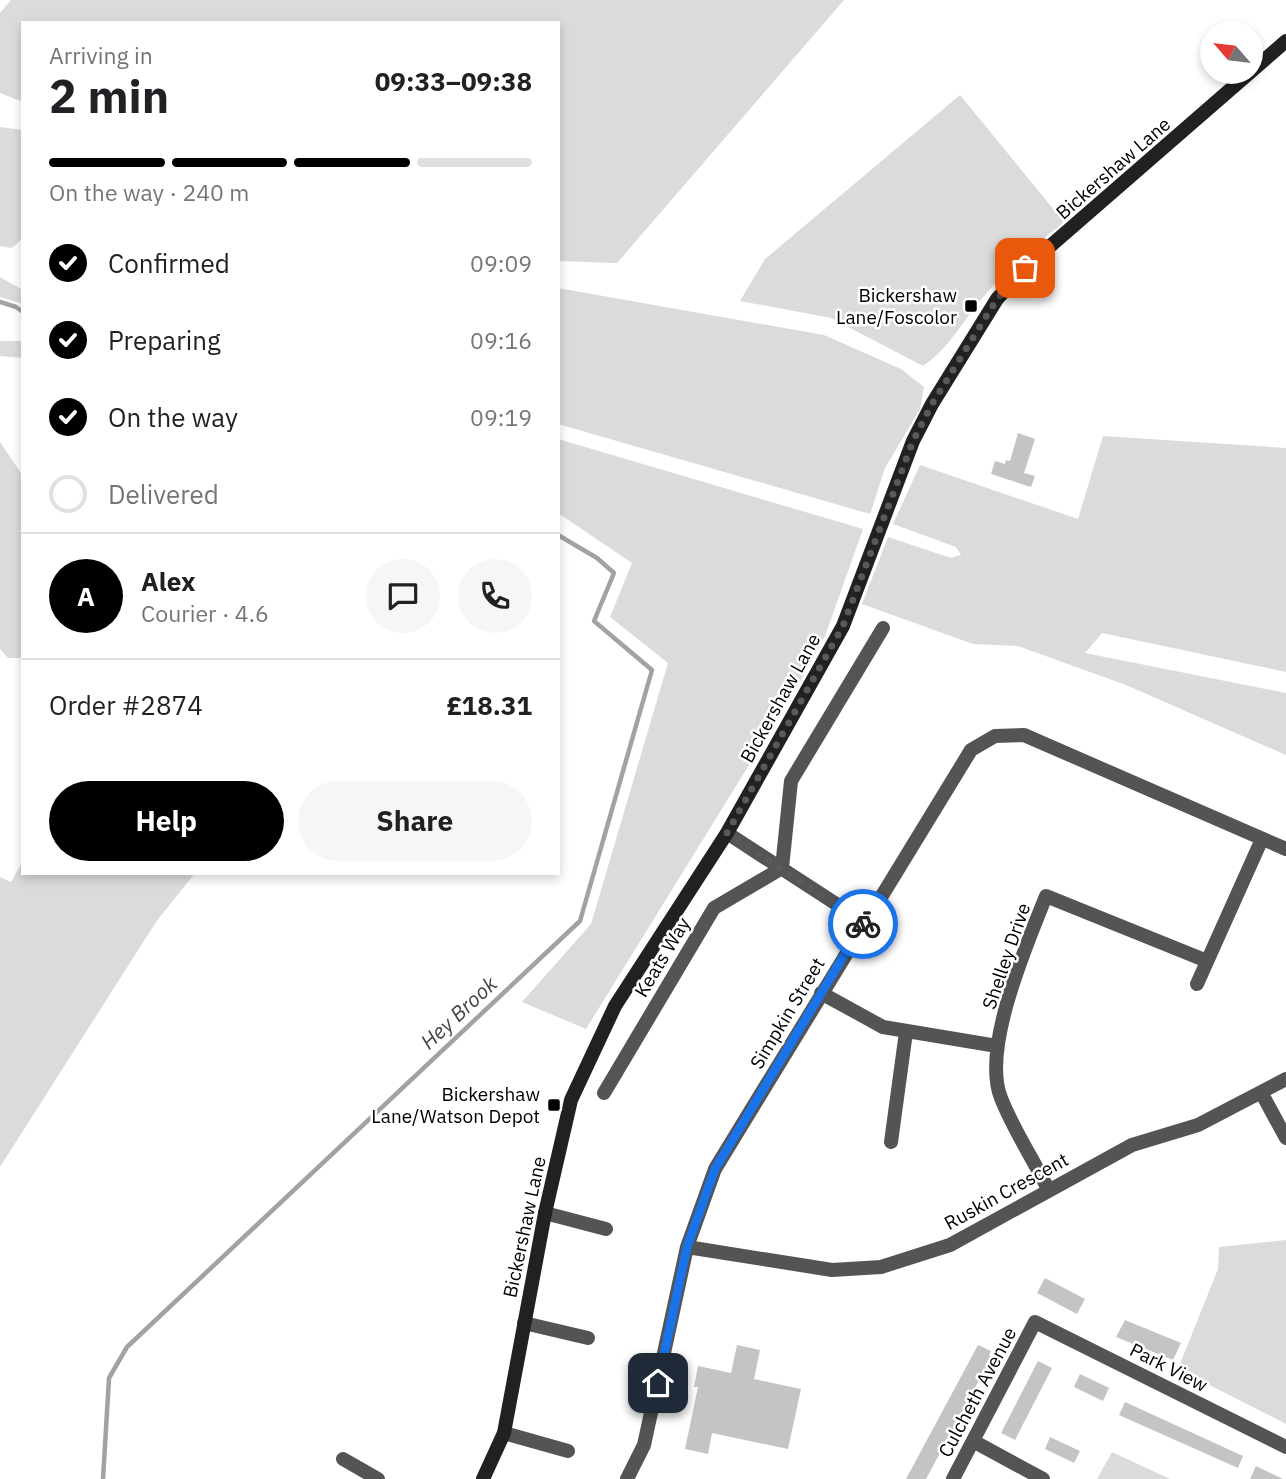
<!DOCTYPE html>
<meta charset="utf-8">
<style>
:root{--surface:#fff;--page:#f6f6f6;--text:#202124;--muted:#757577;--line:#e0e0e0;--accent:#000}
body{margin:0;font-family:"IBM Plex Sans",sans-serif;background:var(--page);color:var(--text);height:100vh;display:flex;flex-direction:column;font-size:26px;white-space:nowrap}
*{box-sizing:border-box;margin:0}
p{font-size:23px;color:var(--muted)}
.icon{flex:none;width:38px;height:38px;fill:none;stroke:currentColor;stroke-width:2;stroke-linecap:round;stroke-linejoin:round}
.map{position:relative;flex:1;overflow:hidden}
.details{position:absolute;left:21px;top:21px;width:539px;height:854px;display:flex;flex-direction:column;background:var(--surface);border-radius:0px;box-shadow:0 4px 10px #0003}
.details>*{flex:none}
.needle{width:46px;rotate:298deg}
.controls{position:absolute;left:1200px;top:21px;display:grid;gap:14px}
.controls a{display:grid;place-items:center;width:63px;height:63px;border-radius:50%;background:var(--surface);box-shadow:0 4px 10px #0003;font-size:35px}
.pin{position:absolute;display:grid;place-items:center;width:60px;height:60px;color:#fff;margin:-30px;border-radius:14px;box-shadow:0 4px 10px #0006}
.courier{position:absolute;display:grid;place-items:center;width:70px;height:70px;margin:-35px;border:5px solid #1a73e8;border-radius:50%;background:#fff;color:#222;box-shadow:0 2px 9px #0007}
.head em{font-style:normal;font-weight:700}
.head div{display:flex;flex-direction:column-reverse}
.head{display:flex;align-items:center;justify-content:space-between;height:119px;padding:0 28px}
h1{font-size:46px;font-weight:700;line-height:52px}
.bar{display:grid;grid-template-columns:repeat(4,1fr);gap:10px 7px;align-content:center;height:84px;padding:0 28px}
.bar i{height:9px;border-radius:5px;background:var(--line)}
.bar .active{background:var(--accent)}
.bar p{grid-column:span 4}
.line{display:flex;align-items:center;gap:18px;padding:0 28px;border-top:2px solid var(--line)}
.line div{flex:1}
.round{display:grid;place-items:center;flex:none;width:74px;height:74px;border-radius:37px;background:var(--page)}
ol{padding:0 28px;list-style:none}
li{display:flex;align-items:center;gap:21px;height:77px}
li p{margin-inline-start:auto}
li .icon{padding:7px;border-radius:50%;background:var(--accent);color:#fff;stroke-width:4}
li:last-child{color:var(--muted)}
li i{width:38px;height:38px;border:4px solid var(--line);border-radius:50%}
.button{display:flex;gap:14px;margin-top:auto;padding:14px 28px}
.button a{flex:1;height:80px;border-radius:42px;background:var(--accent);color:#fff;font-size:28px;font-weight:700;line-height:80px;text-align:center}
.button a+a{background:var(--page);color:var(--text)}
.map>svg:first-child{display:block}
.green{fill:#dbdbdb}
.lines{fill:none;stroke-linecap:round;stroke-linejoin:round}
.stream{stroke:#a2a2a2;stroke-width:4.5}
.building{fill:#c4c4c4}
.minor{stroke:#545454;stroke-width:14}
.secondary{stroke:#212121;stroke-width:14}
.done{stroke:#595959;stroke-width:7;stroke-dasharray:0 12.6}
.route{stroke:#1a73e8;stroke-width:9}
.poi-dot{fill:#000;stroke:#fff;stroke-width:2.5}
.labels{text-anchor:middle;stroke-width:5;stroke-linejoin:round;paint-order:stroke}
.street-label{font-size:19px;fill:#000;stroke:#fff}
.poi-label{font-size:19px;fill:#000;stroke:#fff;text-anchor:end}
.water-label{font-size:21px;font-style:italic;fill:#434343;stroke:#fff}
</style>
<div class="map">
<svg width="1286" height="1479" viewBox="0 0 1286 1479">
<rect width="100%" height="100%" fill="#fff"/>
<path class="green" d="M11,0H844L617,263L558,261V23H23V102L0,93V13Z
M960,95L1064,222C1035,245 1008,267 984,296C963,320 950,348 923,366L831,318L740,301L765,259Z
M0,127L23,130V238L12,248L0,246Z
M0,277L23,290V304L0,297Z
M558,288L824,335L901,369L924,387L920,409L885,468L870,514L558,424Z
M0,341H23V358L0,356Z
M1103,436L1286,448V672L1102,633L1085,653L1286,693V755L1126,685L1018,646L973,644L862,604L888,537L951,558L961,555L956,547L893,524L920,465L1078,519Z
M558,439L863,529L825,636L799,684L586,1029L522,1002L591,924L668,663L610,617L632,563L558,513Z
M0,442L23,476V658H8L0,649Z
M23,861V873H195L156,922L0,1167V877L11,882Z
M1286,1240V1424L1178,1369L1218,1269L1219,1247Z
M1112,1452L1170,1479H1097Z"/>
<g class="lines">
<path class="stream" d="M0,302L16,307L23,312
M103,1479L109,1378L127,1347L580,921L652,670L594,621L614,573L597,558L558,535"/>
</g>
<path class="building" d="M1018,433L1035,439L1024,473L1035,476L1031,487L991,474L995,461L1005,464L1006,460L1010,461Z
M1045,1278L1085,1299L1077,1314L1037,1293Z
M1125,1320L1181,1343L1173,1360L1116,1337Z
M737,1345L760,1350L754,1379L801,1389L788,1449L712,1433L708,1454L685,1449L698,1387H694L698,1366L731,1373Z
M978,1345L991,1351L989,1355L992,1357L977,1384L926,1479H906Z
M1038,1361L1052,1368L1015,1440L1001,1433Z
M1080,1374L1109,1388L1103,1401L1074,1387Z
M1125,1402L1243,1456L1238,1468L1119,1415Z
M1050,1437L1080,1451L1074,1463L1045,1449Z
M1256,1466L1283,1479H1250Z"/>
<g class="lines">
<path class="minor" d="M727,833L864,922
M1197,984L1262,839
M821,993L883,1027L997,1046
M604,1093L714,908L782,868L791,781L883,628
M1262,1094L1286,1138
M891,1142L906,1032
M1048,1189C1033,1159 1013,1129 1001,1098C981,1049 1027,944 1046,896L1207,961
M545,1213L606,1229
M687,1247L832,1270L881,1267L950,1245L1132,1145L1198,1125L1286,1079
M524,1323L588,1338
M504,1433L568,1451
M973,1441L1043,1479
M343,1459L378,1479
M627,1479L644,1445L687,1247L715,1169L971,750L995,736L1024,735L1286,849
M953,1479L1035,1322L1286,1447"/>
<path class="secondary" d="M483,1479L504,1433L545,1213L571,1100L615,1006L727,833L843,626L913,441L932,404L997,299L1025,268L1286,41"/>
</g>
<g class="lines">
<path class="done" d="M863,924L727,833L843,626L913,441L932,404L997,299L1025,268"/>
<path class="route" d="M658,1383L687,1247L715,1169L863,924"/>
</g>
<g class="poi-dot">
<rect x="964" y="299" width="14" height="14" rx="3.5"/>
<rect x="547" y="1098" width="14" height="14" rx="3.5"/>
</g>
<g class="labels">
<g class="street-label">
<text transform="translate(1113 168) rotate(-41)" y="7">Bickershaw Lane</text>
<text transform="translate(780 698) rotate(-61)" y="7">Bickershaw Lane</text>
<text transform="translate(1006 956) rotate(-71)" y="7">Shelley Drive</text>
<text transform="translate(662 957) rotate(-59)" y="7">Keats Way</text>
<text transform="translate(787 1013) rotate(-59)" y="7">Simpkin Street</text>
<text transform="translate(1006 1191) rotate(-29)" y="7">Ruskin Crescent</text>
<text transform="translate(524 1227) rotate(-78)" y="7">Bickershaw Lane</text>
<text transform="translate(1169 1367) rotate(27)" y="7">Park View</text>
<text transform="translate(977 1392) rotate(-62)" y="7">Culcheth Avenue</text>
</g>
<g class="poi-label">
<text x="957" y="302">Bickershaw<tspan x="957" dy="22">Lane/Foscolor</tspan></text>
<text x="540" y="1101">Bickershaw<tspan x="540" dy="22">Lane/Watson Depot</tspan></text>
</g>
<g class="water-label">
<text transform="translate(459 1013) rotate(-43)" y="7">Hey Brook</text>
</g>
</g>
</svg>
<div class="controls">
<a><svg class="needle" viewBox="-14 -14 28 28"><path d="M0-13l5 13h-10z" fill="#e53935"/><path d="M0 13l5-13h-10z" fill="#757577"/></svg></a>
</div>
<div class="pin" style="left:1025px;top:268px;background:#ea580c"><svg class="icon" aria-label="bag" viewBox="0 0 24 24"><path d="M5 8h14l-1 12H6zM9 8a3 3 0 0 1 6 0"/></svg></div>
<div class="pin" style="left:658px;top:1383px;background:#1f2937"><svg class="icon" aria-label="home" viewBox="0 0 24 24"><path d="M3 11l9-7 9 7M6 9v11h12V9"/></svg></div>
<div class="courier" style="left:863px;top:924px"><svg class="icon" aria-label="bike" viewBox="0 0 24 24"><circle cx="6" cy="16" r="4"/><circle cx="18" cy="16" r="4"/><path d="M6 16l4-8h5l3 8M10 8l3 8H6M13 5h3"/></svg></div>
<section class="details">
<div class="head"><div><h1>2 min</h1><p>Arriving in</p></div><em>09:33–09:38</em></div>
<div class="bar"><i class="active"></i><i class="active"></i><i class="active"></i><i></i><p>On the way · 240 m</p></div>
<ol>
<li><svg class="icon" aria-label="check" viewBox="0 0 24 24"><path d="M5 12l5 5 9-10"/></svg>Confirmed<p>09:09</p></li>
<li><svg class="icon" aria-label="check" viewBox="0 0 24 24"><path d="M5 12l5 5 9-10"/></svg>Preparing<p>09:16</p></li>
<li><svg class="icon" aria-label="check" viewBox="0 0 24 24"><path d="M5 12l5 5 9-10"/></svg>On the way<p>09:19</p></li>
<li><i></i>Delivered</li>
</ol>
<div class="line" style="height:126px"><b class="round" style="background:var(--accent);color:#fff">A</b><div><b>Alex</b><p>Courier · 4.6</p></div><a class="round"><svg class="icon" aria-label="chat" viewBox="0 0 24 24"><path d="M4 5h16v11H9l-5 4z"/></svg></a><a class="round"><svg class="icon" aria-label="phone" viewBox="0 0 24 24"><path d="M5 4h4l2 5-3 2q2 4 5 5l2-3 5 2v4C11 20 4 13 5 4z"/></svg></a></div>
<div class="line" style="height:91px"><div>Order #2874</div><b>£18.31</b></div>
<div class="button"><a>Help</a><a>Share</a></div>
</section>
</div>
